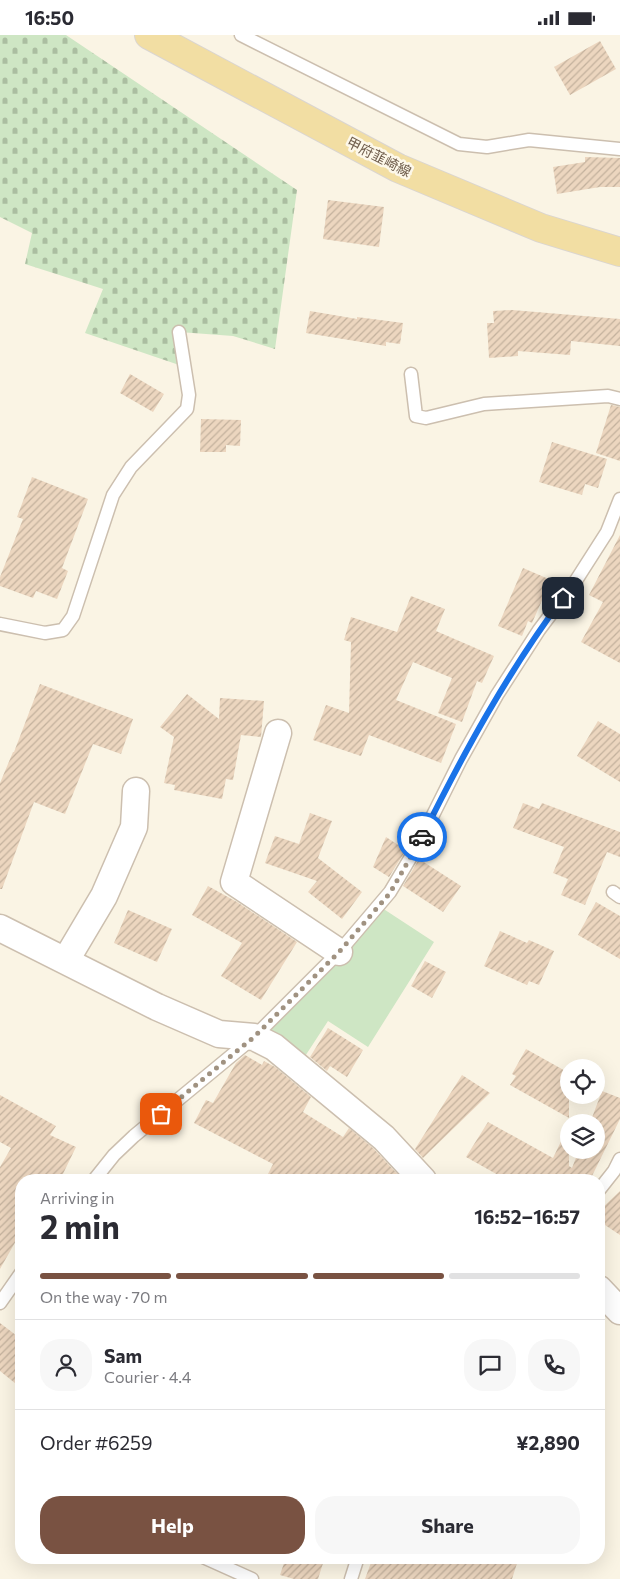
<!DOCTYPE html>
<meta charset="utf-8">
<style>
:root{--surface:#fff;--page:#f7f7f7;--text:#2b2b33;--muted:#7c7c81;--line:#e1e1e2;--accent:#795242}
body{margin:0;font-family:Commissioner,"Noto Sans JP",sans-serif;background:var(--page);color:var(--text);height:100vh;display:flex;flex-direction:column;font-size:19px;white-space:nowrap}
*{box-sizing:border-box;margin:0}
p{font-size:16px;color:var(--muted)}
.icon{flex:none;width:28px;height:28px;fill:none;stroke:currentColor;stroke-width:2;stroke-linecap:round;stroke-linejoin:round}
.map{position:relative;flex:1;overflow:hidden}
.details{position:absolute;left:15px;top:1139px;width:590px;height:390px;display:flex;flex-direction:column;background:var(--surface);border-radius:20px;box-shadow:0 5px 20px #0002}
.details>*{flex:none}
.tools{position:absolute;left:560px;top:1024px;display:grid;gap:10px}
.tools a{display:grid;place-items:center;width:45px;height:45px;border-radius:50%;background:var(--surface);box-shadow:0 5px 20px #0002;font-size:25px}
.pin{position:absolute;display:grid;place-items:center;width:42px;height:42px;color:#fff;margin:-21px;border-radius:10px;box-shadow:0 2px 8px #0006}
.courier{position:absolute;display:grid;place-items:center;width:50px;height:50px;margin:-25px;border:4px solid #1a73e8;border-radius:50%;background:#fff;color:#222;box-shadow:0 1px 6px #0007}
.head em{font-style:normal;font-weight:700}
.head div{display:flex;flex-direction:column-reverse}
.head{display:flex;align-items:center;justify-content:space-between;height:85px;padding:0 25px}
h1{font-size:32px;font-weight:700;line-height:38px}
.bar{display:grid;grid-template-columns:repeat(4,1fr);gap:8px 5px;align-content:center;height:60px;padding:0 25px}
.bar i{height:6px;border-radius:4px;background:var(--line)}
.bar .on{background:var(--accent)}
.bar p{grid-column:span 4}
.line{display:flex;align-items:center;gap:12px;padding:0 25px;border-top:1px solid var(--line)}
.line div{flex:1}
.round{display:grid;place-items:center;flex:none;width:52px;height:52px;border-radius:20px;background:var(--page)}
.action{display:flex;gap:10px;margin-top:auto;padding:10px 25px}
.action a{flex:1;height:58px;border-radius:20px;background:var(--accent);color:#fff;font-size:20px;font-weight:700;line-height:58px;text-align:center}
.action a+a{background:var(--page);color:var(--text)}
.status{display:flex;justify-content:space-between;align-items:center;height:35px;padding:0 25px;background:var(--surface);direction:ltr}
.status svg{height:14px;fill:currentColor}
.map>svg:first-child{display:block}
.green{fill:#cee6c4}
.cemetery{fill:url(#cemetery-stones)}
.building{fill:url(#building-hatch)}
.lines{fill:none;stroke-linecap:round;stroke-linejoin:round}
.lane-casing{stroke:#ccbfaf;stroke-width:15}
.street-casing{stroke:#ccbfaf;stroke-width:29}
.primary-casing{stroke:#dad5d0;stroke-width:30}
.lane{stroke:#fff;stroke-width:12}
.street{stroke:#fff;stroke-width:26}
.primary{stroke:#f2dea3;stroke-width:28}
.done{stroke:#a09281;stroke-width:5;stroke-dasharray:0 9}
.route{stroke:#1a73e8;stroke-width:6}
.labels{text-anchor:middle;stroke-width:5;stroke-linejoin:round;paint-order:stroke}
.street-label{font-size:14px;fill:#6f5d4c;stroke:#fdf8ea}
</style>
<div class="status"><b>16:50</b><svg viewBox="0 0 49 12"><path d="M0 12V9h3v3zM5 12V6h3v6zM10 12V3h3v9zM15 12V0h3v12zM26 1h20v11H26zM47 4h2v5h-2z"/></svg></div>
<div class="map">
<svg width="620" height="1544" viewBox="0 0 620 1544">
<defs>
<pattern id="cemetery-stones" width="16" height="16" patternUnits="userSpaceOnUse" patternTransform="scale(1.25)"><rect width="16" height="16" fill="#cee6c4"/><path d="M2 7V4a2 2 0 0 1 4 0v3zM10 15v-3a2 2 0 0 1 4 0v3z" fill="#abbea1"/></pattern>
<pattern id="building-hatch" width="6" height="6" patternUnits="userSpaceOnUse" patternTransform="scale(1.25)"><rect width="6" height="6" fill="#ecd6bf"/><path d="M-1 1l2-2M0 6l6-6M5 7l2-2" fill="none" stroke="#c3b19d"/></pattern>
</defs>
<rect width="100%" height="100%" fill="#faf4e4"/>
<path class="green" d="M379,871L434,907L368,1012L328,986L298,1032L254,1002Z"/>
<path class="cemetery" d="M0,0H66L297,155L275,314L233,301L179,297L185,332L85,298L103,254L25,229L32,198L0,182Z"/>
<path class="building" d="M600,6L616,34L570,60L554,32Z
M585,122L620,123V152H600L557,159L553,132L585,127Z
M328,165L384,172L379,212L323,204Z
M512,275L620,284V311L571,306L570,320L518,316V321L489,323L487,288H494L493,276Z
M310,276L357,284V282L403,288L400,309L386,307V311L306,298Z
M130,339L164,359L153,377L120,358Z
M611,370L620,372V426L596,418Z
M201,384L241,385L240,411L226,410V417H200Z
M552,407L607,424L598,453L585,449L582,460L539,447Z
M32,442L88,464L62,533L68,536L57,564L36,556L33,563L0,551V542L23,484L17,482Z
M620,500V628L581,607L603,567L589,560Z
M523,533L551,545L532,588L528,586L522,601L498,591Z
M411,561L445,574L436,596L494,621L482,648L477,646L462,687L438,678L452,643L413,627L396,665L456,689L441,728L369,700L361,721L313,705L326,670L349,678L351,607L344,605L351,582L397,597Z
M40,649L133,684L121,719L93,709L65,779L34,767L2,854H0V748L13,717H14Z
M187,659L219,684L220,663L264,666L261,702L241,700L233,745L226,744L222,764L174,755L175,750L164,748L174,702L160,692Z
M598,686L620,699V747L577,721Z
M523,768L539,774L542,768L620,797V822L607,817L585,870L561,860L568,844L553,838L564,812L513,793Z
M310,778L332,786L318,823L362,857L342,884L308,857L317,846L265,828L275,801L299,809Z
M386,802L406,815L389,842L373,832Z
M419,824L461,851L443,877L403,851Z
M208,851L237,867L297,907L261,965L221,941L242,908L192,880Z
M596,867L620,881V924L578,900Z
M128,875L172,894L157,927L114,908Z
M500,896L527,908L529,905L554,916L539,950L529,946L527,950L484,931Z
M425,926L446,937L432,963L411,951Z
M328,993L363,1015L347,1042L330,1031L327,1036L310,1022Z
M526,1014L569,1038V1083L510,1050L516,1041L512,1039Z
M245,1020L262,1030L264,1026L275,1032L311,1062L303,1077L343,1102L349,1093L374,1114L403,1145H265L273,1129L194,1088L206,1065L213,1068L236,1028Z
M462,1040L490,1058L423,1123L415,1114Z
M602,1056L620,1063V1084L591,1143L594,1145H507L466,1122L488,1087L553,1123L569,1090V1131L572,1133L579,1115H596V1088H590Z
M0,1060L56,1091L50,1100L76,1112L60,1145H21V1197L0,1234V1132L11,1113L0,1107Z
M620,1156V1200L599,1186V1176Z
M0,1288L21,1304V1353L0,1336Z
M286,1522H325L318,1544H294L280,1540Z
M373,1522H519L512,1544H365Z"/>
<g class="lines">
<defs>
<path id="lane" d="M241,0L459,109L487,112L529,105L620,114
M411,339L416,381L426,383L484,369L608,361L620,364
M0,589L45,598L63,595L73,581L113,460L131,432L187,374L189,360L179,297
M613,857L620,862
M94,1145L114,1120L134,1101L254,1002L339,917L390,857L418,810L461,724L497,660L539,595L575,547L607,497L620,464
M599,1155L614,1136L620,1124
M0,1268L21,1238
M203,1522L252,1544
M351,1544L358,1522"/>
<path id="street" d="M278,698L234,847L339,917
M0,893L157,972L219,999L254,1002L274,1012L384,1103L423,1145
M66,925L104,861L134,792L136,756
M599,1254L620,1276"/>
<path id="primary" d="M149,0L398,133L541,193L620,217"/>
</defs>
<use href="#lane" class="lane-casing"/>
<use href="#street" class="street-casing"/>
<use href="#primary" class="primary-casing"/>
<use href="#lane" class="lane"/>
<use href="#street" class="street"/>
<use href="#primary" class="primary"/>
</g>
<g class="lines">
<path class="done" d="M161,1079L254,1002L339,917L390,858L422,802"/>
<path class="route" d="M422,802C463,719 507,638 563,563"/>
</g>
<g class="labels">
<g class="street-label">
<text transform="translate(379 122) rotate(27)" y="5">甲府韮崎線</text>
</g>
</g>
</svg>
<div class="tools">
<a><svg class="icon" aria-label="locate" viewBox="0 0 24 24"><circle cx="12" cy="12" r="6"/><path d="M12 2v4M12 18v4M2 12h4M18 12h4"/></svg></a>
<a><svg class="icon" aria-label="layers" viewBox="0 0 24 24"><path d="M12 4l9 5-9 5-9-5zM3 14l9 5 9-5"/></svg></a>
</div>
<div class="pin" style="left:161px;top:1079px;background:#ea580c"><svg class="icon" aria-label="bag" viewBox="0 0 24 24"><path d="M5 8h14l-1 12H6zM9 8a3 3 0 0 1 6 0"/></svg></div>
<div class="pin" style="left:563px;top:563px;background:#1f2937"><svg class="icon" aria-label="home" viewBox="0 0 24 24"><path d="M3 11l9-7 9 7M6 9v11h12V9"/></svg></div>
<div class="courier" style="left:422px;top:802px"><svg class="icon" aria-label="car" viewBox="0 0 24 24"><path d="M5 17H2v-5l4-1 3-4h7l3 4 3 1v5h-3M9 17h6M6 11h13"/><circle cx="7" cy="17" r="2"/><circle cx="17" cy="17" r="2"/></svg></div>
<section class="details">
<div class="head"><div><h1>2 min</h1><p>Arriving in</p></div><em>16:52–16:57</em></div>
<div class="bar"><i class="on"></i><i class="on"></i><i class="on"></i><i></i><p>On the way · 70 m</p></div>
<div class="line" style="height:90px"><a class="round"><svg class="icon" aria-label="person" viewBox="0 0 24 24"><circle cx="12" cy="8" r="4"/><path d="M4 21q1-7 8-7t8 7"/></svg></a><div><b>Sam</b><p>Courier · 4.4</p></div><a class="round"><svg class="icon" aria-label="chat" viewBox="0 0 24 24"><path d="M4 5h16v11H9l-5 4z"/></svg></a><a class="round"><svg class="icon" aria-label="phone" viewBox="0 0 24 24"><path d="M5 4h4l2 5-3 2q2 4 5 5l2-3 5 2v4C11 20 4 13 5 4z"/></svg></a></div>
<div class="line" style="height:65px"><div>Order #6259</div><b>¥2,890</b></div>
<div class="action"><a>Help</a><a>Share</a></div>
</section>
</div>
